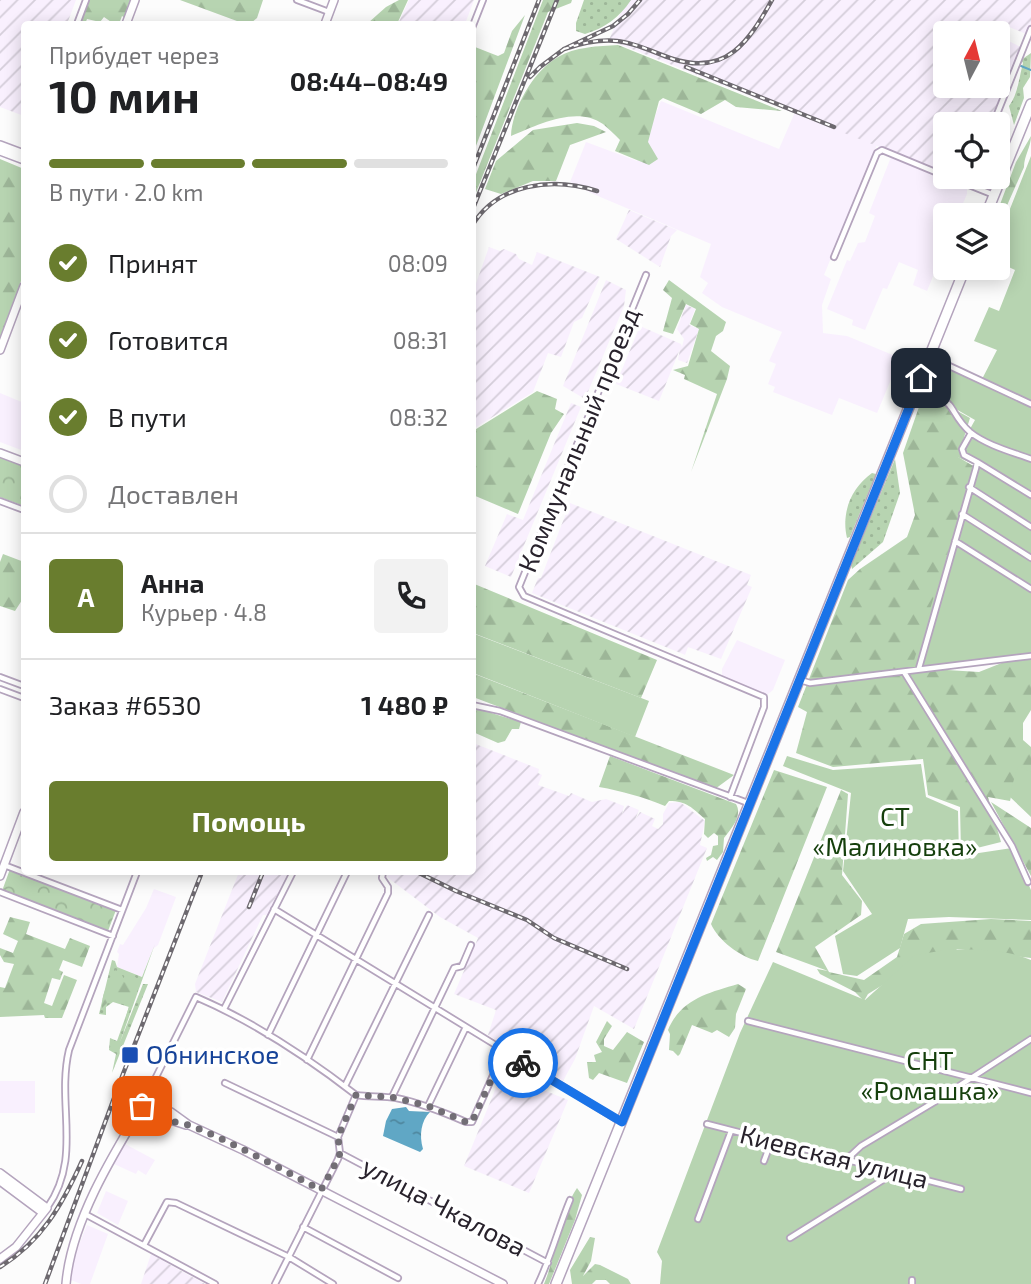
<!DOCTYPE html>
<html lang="ru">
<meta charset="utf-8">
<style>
:root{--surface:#fff;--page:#f2f2f2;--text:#202124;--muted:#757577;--line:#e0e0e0;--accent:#697d2e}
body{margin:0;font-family:"Exo 2",sans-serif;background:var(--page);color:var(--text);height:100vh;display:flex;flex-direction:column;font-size:26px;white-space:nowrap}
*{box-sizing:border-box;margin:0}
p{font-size:23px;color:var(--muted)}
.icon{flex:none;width:38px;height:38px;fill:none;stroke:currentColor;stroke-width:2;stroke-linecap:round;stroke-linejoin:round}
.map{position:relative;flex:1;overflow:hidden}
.panel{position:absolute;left:21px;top:21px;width:455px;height:854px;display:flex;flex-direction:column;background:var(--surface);border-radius:7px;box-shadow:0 4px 18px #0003}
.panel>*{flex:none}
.needle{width:46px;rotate:7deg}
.fabs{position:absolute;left:933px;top:21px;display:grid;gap:14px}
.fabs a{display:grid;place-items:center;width:77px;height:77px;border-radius:7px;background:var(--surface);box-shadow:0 4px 18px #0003;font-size:35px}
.pin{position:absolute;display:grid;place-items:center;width:60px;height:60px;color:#fff;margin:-30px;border-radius:14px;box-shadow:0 4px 10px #0006}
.courier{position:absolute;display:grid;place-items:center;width:70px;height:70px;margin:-35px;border:5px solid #1a73e8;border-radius:50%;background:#fff;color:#222;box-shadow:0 2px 9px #0007}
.head em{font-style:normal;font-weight:700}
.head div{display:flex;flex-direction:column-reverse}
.head{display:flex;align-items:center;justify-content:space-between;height:119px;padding:0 28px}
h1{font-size:46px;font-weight:700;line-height:52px}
.bar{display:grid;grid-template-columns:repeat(4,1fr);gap:10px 7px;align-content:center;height:84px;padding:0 28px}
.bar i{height:9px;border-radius:5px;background:var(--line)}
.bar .selected{background:var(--accent)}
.bar p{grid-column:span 4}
.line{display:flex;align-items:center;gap:18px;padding:0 28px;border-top:2px solid var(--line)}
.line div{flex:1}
.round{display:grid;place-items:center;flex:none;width:74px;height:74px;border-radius:7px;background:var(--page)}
ol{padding:0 28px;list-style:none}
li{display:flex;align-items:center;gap:21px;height:77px}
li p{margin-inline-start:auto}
li .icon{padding:7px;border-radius:50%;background:var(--accent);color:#fff;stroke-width:4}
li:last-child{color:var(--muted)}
li i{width:38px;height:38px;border:4px solid var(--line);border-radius:50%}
.cta{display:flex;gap:14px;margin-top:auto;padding:14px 28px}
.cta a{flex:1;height:80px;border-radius:7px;background:var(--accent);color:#fff;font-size:28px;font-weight:700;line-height:80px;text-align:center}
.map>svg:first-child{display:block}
.built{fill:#f9f0fe}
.industrial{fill:url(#industrial-furrows);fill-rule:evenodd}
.grass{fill:url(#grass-dots)}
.forest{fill:url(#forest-firs)}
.park{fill:url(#park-crowns)}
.garden{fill:#b7d4b1}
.water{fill:url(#water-ripples)}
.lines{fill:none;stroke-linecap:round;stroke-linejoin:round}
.stream{stroke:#60a7c5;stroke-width:2}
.minor-casing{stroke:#b4a4bd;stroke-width:8}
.major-casing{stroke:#b4a4bd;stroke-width:10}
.highway-casing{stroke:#b4a4bd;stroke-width:12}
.minor{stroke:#fff;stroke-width:4.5}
.major{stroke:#fff;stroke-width:7}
.highway{stroke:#fff;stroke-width:9}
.rail-casing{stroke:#6d696f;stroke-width:4.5}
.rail{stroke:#fff;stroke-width:2;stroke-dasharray:5;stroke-linecap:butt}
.done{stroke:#726e75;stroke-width:7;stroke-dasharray:0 12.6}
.route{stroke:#1a73e8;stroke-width:9}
.transit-dot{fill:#1a4fb4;stroke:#fff;stroke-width:2.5}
.labels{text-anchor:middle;stroke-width:7;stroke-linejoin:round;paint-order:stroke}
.street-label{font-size:26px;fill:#28222c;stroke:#fff}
.park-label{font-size:26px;fill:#153f0c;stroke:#fff}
.transit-label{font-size:26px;fill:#164399;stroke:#fff;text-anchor:start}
</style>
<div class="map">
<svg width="1031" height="1284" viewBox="0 0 1031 1284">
<defs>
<pattern id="industrial-furrows" width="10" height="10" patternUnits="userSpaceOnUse" patternTransform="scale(1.75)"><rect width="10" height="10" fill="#f9f0fe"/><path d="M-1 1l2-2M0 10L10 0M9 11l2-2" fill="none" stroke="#d5ceda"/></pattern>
<pattern id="grass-dots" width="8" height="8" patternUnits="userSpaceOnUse" patternTransform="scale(1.75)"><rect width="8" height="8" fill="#b7d4b1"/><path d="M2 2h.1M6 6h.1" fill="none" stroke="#9db698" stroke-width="1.8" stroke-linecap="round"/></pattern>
<pattern id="forest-firs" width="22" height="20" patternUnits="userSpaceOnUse" patternTransform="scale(1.75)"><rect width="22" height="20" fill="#b7d4b1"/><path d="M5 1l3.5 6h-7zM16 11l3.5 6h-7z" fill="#9db698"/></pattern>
<pattern id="park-crowns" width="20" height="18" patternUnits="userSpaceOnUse" patternTransform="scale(1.75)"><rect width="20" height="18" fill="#b7d4b1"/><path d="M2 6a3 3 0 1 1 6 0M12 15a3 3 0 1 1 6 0" fill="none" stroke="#9db698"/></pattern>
<pattern id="water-ripples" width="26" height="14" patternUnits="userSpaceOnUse" patternTransform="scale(1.75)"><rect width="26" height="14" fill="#60a7c5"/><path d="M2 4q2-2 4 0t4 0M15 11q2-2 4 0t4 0" fill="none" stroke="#4f88a0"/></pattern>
</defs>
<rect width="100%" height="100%" fill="#fcfcfc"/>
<path class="built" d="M661,101L779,149L795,112L877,145L824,275L831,279L822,305L823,333L847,336L900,358L877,413L839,398L832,415L773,392L775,387L768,384L776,364L769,361L782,332L722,307L702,293L708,283L700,277L711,244L591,193L570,182L586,142L637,161Z
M891,157L948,181L950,177H967V194L958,215H945V247L927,291L913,285L918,270L899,262L887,289L883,288L865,330L852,325L853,320L827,309L847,260L850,261L858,243L865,242L875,216L869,213Z
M0,393L24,403V451L0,442Z
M737,640L785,660L773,690L767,695L722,676V669Z
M154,889L176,897L158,945L153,949L142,977L117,967L119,954L117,952L120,944L123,945L146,908Z
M0,1081H35V1113H0Z
M125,1144L155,1160L146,1175L138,1170L136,1174L114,1164Z
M106,1191L128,1201L118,1225L97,1213Z
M87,1225L108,1234L90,1284H81L71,1280L74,1257Z"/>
<path class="industrial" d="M0,0H76L67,24H24V116L0,107Z
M409,0H474L465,24H398Z
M626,0H1031V23L1026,34L1007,26L1002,38L1021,47L989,124H945V173L609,40ZM945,33H998V86H945Z
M629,210L677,230L671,236L660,267L616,239Z
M489,247L500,251L504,249L516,254L519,259L532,265L537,252L600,277L582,318L574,322L561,357L548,353L533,392L473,429V292Z
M606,280L626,290L624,306L585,399L563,386Z
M686,305L695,309L689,325L699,329L687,363L678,360L680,349L659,401L616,384L640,326L681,344L682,347L684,339L677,329Z
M571,403L581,407L511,577L485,566L507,514L523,520Z
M570,503L751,575L747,585L752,587L721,659L688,647L685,655L683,654L532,593L538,578H541Z
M473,743L539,769L538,773L542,775L538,785L569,796L571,793L592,802L606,799L624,806L622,814L627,805L639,810L635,820L640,812L655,819L652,826L658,829L663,824V814L669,803L680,802L705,821L700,845L707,848L634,1029L594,1006L575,1059L563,1081L488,1035L496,1010L454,994L478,938L440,917L387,877L389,872H472Z
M239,872H288L267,915H263L222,1002L196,992L195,984Z
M502,1073L568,1100L529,1193L464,1166Z
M151,1254L172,1266L205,1284H141Z"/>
<path class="grass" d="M584,0H631C619,18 605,28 585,34L576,31V23Z
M1031,53L1030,77L1023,88L1024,98L1014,125L1009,106C1018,94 1019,78 1023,63L1021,60Z
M895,459L900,493L883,542L852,569L851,565Z
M872,473L876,474L850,537L847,538C841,513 851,488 872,473Z
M155,944L120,1042L143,984H148L112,1073L116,1054L109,1050L110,1038L117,1041L129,1007L113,1002L106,1007V1015L99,1014L112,960L115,961L117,967L142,977Z"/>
<path class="forest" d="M89,0H132L125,18L122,16L119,24H114L104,17L100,22L87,19L85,24H79Z
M180,0H263L257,18L250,24H245Z
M399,0H408L397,24L368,23L386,7Z
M543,0H572L571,3L548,12L473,200V182Z
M525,15L473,154V54L475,47L498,56L504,53L512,31Z
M618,45L782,111L736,107L725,100L701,114L663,98L659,101L648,142L658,159L649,165L615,151L620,140C615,135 609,129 603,124C577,105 537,125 511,136C512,109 533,71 558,57C574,47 599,46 618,45Z
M577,123L594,126L606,132L570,145L556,181H533L501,194L485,189L496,161L533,130Z
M1031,136C1031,147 1024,156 1024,167L998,226V215H996L1016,162Z
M0,159L24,169V273L0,338Z
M669,280L726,322L723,331L716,336L711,351L730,366L727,379L691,472L717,394L684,379L685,375L673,370L688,366L699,329L690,324L696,309L686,304L673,334L663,331L672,298L663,290Z
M537,391L557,399L555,409L564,414L551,433L518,514L473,495V431Z
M943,403L970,418L958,457L975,467L915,668L979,672L1019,656L1031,657V710L1023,723V740L1031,747V783L1013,788L1010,801L988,797L1001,842L961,852L960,807L928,795L923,759L833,767L796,753L807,712L798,707L848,580L860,569L907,537L915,515L903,453L920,404L934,408Z
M3,554L24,562V597L15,611L0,606V562Z
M472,583L657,660L641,698L473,633Z
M472,673L734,775L715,789L473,697Z
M472,707L521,722L519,729H512L505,741L498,743L473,732Z
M610,756L736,804C743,816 731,829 724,838L723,852L717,860L713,857L707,861L706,858L711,855L713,846L718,845V836L714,833L708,838L704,834L705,819C692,808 687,801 669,801L665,806C643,797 622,791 599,787Z
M774,770L827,787L758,961C740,957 718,940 711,924Z
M841,790L848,794L842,875L862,901L861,915L815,947L829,972L864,980L897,957L904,934L921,924L991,919L1031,921V958L957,949L948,960L936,952L868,994L864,1001L855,992L820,974L817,969L828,971L776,952Z
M991,802L1031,828V876Z
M10,917L30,922L26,934L65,949L70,938L90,946L82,967L63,960L59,970L63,972L60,980L52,978L44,1003L52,1006L64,975L77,980L62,1018H45L44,1015L0,1017V987L5,988L14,964L4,962L0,955V948L13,953L18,941L3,934Z
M115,970L121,973L126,983L129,976L133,975L141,982L124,1024L129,1006L110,1000L102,1008C102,996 105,983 117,978Z
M738,984L746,989L736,1014L735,1028L729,1037L717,1030L712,1033L692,1025L680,1054L678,1056L673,1051L669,1050L670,1034L668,1030C681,999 708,993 738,984Z
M607,1021L612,1026L604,1039V1046L613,1050L627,1032L644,1042L627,1083L599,1073L593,1080L589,1078L587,1062H596L594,1055L602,1052L596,1042Z
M577,1188L582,1195L575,1220L549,1284H544C557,1253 558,1217 577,1188Z
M590,1237L595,1238L591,1261L583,1276L595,1264L600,1265L628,1279L631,1284H610L606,1280H596L592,1284H572L570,1270Z"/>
<path class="park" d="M0,455L24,465V506L0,497Z
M10,869L116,910L108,931L2,891Z"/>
<path class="garden" d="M1031,156V654L911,670L975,465L955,456L975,420L940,400L945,388L941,384L949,368L980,383L997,350L974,341L989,307L999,311L1015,270L998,262V239Z
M472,633L649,701L635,737L473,673Z
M787,756L833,770L921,764L926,797L958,811L959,856L1012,848L1031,890V920L949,917L908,919L900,948L857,976L843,974L835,936L872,914L843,871L851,793L783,766Z
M1018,766L1031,772V817L1009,796Z
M946,950C974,949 1005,949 1031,960V1284H660L662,1261L657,1252L740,1033L773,962L865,1000L915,955Z"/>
<path class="water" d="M406,1107L409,1111L430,1112C421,1121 419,1135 423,1149L420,1152L383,1136L386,1121L392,1109Z"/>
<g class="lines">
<path class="stream" d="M1021,66L1031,70"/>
<defs>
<path id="minor" d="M297,0L329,12
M77,24L86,0
M472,28L483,0
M993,124L1031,29
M948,177L969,185
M972,177L969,185L994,195
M834,257L877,153L882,150L945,176
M646,275L519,587L524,596L764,697V707L730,797
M930,357L1031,404
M914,399C959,393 945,410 970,432C986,445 1012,452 1031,459
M977,462L1031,495
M969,487L1031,527
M0,501L24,510
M962,514L1031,558
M955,541L1031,589
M919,668L976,468L977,462L964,455L962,449L971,433
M904,672L1012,846L1028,882
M0,677L24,686
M800,680L810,683L1031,656
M0,689L24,698
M472,705L500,711L748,803
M4,865L122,910
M0,892L113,936
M274,909L621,1122
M224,1009L293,872
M748,1021L1031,1093
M268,1035L347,872
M307,1060L388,893V887L382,878L383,872
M225,1083L338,1137
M345,1086L429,915
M392,1097L454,968L462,966L471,945
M143,1103L196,997C252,1021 307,1057 356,1095C369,1097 382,1096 396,1098C421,1103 443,1112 466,1122H472L504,1051
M428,1106L466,1027
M707,1124L961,1189
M340,1153L548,1263
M846,1160L861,1146L936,1101L1031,1039
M764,1161L771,1142
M47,1208C83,1157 56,1105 69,1050L137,872
M85,1214L215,1284
M698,1219L731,1131
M303,1227L398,1278
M790,1238L894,1173
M144,1245L167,1202L176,1203L289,1257L333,1284
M912,1280V1284
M275,1284L338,1159L340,1153L338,1137L356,1095
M538,1284C551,1257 558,1229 570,1200"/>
<path id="major" d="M126,24L135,0
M325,24L334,0
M0,145L24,154
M0,151L24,160
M0,350L24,286
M0,453L24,462
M0,876L24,812
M143,1105L150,1103L171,1112L189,1125L243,1150L503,1284
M138,1114L146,1112L186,1125
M0,1173L47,1208L16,1247L0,1259
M0,1181L43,1213
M66,1284C71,1223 112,1156 143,1105"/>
<path id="highway" d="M986,215L1031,104
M556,1284L965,268"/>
</defs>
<use href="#minor" class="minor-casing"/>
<use href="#major" class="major-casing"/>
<use href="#highway" class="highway-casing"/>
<use href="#minor" class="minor"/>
<use href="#major" class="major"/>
<use href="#highway" class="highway"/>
<defs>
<path id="rail" d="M564,49C582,43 599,39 617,41C636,43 655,53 673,59C727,76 749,41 772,0
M686,67L834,127
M530,77L540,67L564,49L613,26L628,14L640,0
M472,171L539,0
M472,211L557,0
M472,226C497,183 553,177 597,191
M417,872L456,891L527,920L554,938L627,969
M249,907L263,872
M0,1267C42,1241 62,1205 82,1161
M45,1284L123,1074L202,872"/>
</defs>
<use href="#rail" class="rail-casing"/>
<use href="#rail" class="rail"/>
</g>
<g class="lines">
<path class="done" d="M142,1106C151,1121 177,1121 192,1126C236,1144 279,1168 321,1190L338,1159L340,1153L338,1137L356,1095L391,1097L428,1106L466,1122H472L504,1051L523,1063"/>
<path class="route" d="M523,1063L622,1122L921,378"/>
</g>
<rect class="transit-dot" x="121" y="1046" width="18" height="18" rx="3.5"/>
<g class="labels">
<g class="street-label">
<text transform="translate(579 440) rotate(-68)" y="9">Коммунальный проезд</text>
<text transform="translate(834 1157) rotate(14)" y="9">Киевская улица</text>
<text transform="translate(444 1207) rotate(28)" y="9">улица Чкалова</text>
</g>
<g class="park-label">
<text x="895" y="826">СТ<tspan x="895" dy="30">«Малиновка»</tspan></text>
<text x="930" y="1070">СНТ<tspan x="930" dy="30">«Ромашка»</tspan></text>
</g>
<g class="transit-label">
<text x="146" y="1064">Обнинское</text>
</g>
</g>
</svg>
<div class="fabs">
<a><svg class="needle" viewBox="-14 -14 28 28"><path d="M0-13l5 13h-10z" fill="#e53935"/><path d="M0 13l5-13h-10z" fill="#757577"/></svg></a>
<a><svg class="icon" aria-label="locate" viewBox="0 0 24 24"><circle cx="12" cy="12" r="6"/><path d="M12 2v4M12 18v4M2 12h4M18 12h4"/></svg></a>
<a><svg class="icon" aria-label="layers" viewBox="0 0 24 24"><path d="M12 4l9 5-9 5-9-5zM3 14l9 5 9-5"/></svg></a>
</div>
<div class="pin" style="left:142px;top:1106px;background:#ea580c"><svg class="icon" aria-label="bag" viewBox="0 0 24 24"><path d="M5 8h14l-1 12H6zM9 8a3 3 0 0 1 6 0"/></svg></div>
<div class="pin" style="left:921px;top:378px;background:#1f2937"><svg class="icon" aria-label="home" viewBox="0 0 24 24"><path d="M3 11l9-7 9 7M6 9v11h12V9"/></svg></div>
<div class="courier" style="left:523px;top:1063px"><svg class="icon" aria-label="bike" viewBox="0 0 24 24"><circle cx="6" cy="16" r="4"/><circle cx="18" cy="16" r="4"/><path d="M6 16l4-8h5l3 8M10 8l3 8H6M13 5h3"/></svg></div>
<section class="panel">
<div class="head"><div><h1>10 мин</h1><p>Прибудет через</p></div><em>08:44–08:49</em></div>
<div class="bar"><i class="selected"></i><i class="selected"></i><i class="selected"></i><i></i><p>В пути · 2.0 km</p></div>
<ol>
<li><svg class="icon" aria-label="check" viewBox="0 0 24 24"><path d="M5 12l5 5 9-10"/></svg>Принят<p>08:09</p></li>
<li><svg class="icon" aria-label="check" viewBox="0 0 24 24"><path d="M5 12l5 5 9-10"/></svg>Готовится<p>08:31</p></li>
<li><svg class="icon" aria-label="check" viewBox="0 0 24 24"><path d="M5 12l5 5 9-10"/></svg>В пути<p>08:32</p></li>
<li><i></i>Доставлен</li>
</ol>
<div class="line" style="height:126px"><b class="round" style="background:var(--accent);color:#fff">А</b><div><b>Анна</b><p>Курьер · 4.8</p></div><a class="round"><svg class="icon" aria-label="phone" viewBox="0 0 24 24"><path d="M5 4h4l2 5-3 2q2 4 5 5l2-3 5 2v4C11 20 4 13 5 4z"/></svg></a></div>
<div class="line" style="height:91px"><div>Заказ #6530</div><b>1 480 ₽</b></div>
<div class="cta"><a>Помощь</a></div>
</section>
</div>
